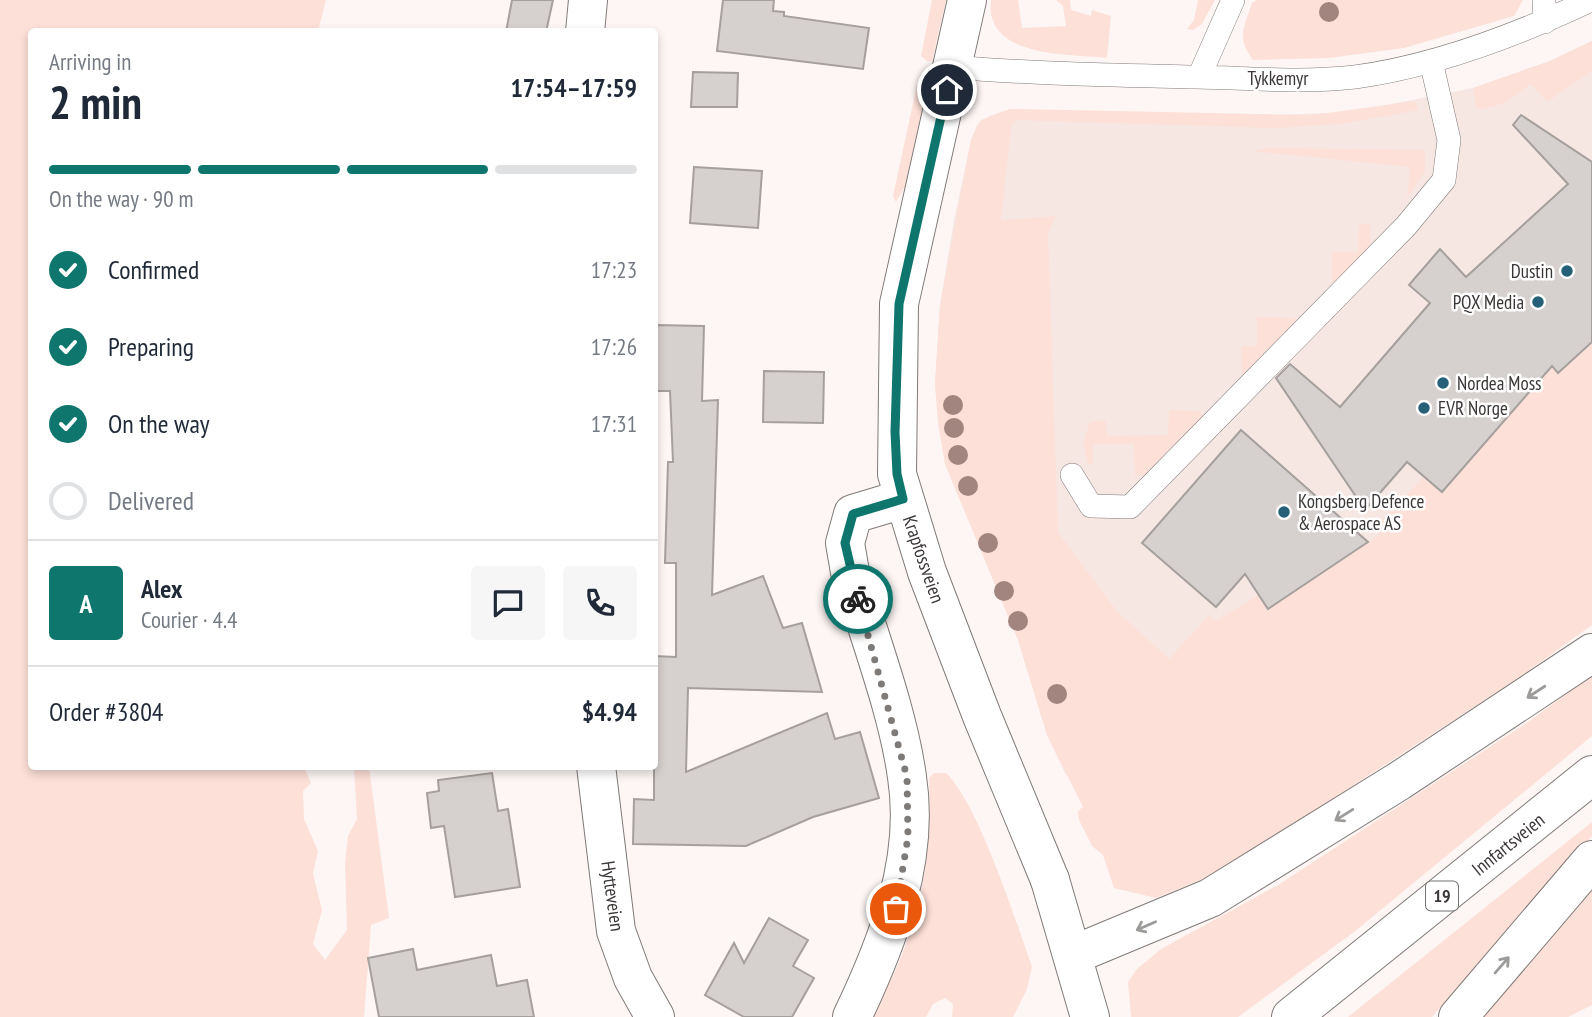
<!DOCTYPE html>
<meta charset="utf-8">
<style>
:root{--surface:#fff;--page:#f6f6f7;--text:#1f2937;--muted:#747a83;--line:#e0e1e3;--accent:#0f766e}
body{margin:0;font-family:"PT Sans Narrow",sans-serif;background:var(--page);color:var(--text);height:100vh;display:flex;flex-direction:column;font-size:26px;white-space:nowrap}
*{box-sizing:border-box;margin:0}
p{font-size:23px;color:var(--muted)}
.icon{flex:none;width:38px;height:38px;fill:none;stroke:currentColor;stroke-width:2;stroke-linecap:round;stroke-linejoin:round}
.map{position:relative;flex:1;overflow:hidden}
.sheet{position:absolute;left:28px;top:28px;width:630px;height:742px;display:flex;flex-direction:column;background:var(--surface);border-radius:7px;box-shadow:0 4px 10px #0003}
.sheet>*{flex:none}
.pin{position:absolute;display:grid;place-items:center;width:60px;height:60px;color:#fff;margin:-30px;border:4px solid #fff;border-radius:50%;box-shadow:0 2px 7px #0007}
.courier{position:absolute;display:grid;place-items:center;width:70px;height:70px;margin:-35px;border:5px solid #0f766e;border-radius:50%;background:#fff;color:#222;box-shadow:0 2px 9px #0007}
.headline em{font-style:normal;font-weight:700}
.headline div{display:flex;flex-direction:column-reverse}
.headline{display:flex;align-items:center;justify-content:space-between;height:119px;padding:0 21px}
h1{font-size:46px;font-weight:700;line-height:52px}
.bar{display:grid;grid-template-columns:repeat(4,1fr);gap:10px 7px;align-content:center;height:84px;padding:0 21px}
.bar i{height:9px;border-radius:5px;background:var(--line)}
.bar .current{background:var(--accent)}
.bar p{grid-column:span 4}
.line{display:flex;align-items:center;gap:18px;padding:0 21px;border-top:2px solid var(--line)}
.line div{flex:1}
.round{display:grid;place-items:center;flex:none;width:74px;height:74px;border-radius:7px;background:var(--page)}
ol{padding:0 21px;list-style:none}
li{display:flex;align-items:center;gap:21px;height:77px}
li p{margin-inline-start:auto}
li .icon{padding:7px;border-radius:50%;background:var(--accent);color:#fff;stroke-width:4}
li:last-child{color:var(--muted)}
li i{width:38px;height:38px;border:4px solid var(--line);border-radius:50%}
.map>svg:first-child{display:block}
.built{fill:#f6e7e3}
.green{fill:#fde0d8}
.building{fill:#d6d0ce;stroke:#a59f9d;stroke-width:2}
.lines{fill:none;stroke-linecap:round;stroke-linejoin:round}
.service-casing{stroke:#807a78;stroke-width:24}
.minor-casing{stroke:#807a78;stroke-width:40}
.tertiary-casing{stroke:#807a78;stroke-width:40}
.primary-casing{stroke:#807a78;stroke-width:40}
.trunk-casing{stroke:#807a78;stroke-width:40}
.service{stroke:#fff;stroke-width:23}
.minor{stroke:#fff;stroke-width:38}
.tertiary{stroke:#fff;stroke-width:38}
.primary{stroke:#fff;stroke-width:38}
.trunk{stroke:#fff;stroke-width:38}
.tree{fill:#a1857e}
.oneway{stroke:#9c9b9a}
.done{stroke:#7e7a78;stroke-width:7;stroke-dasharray:0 12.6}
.route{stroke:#0f766e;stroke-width:9}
.poi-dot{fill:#255f78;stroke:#fff;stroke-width:2.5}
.labels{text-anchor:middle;stroke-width:5;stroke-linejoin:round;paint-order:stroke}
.shield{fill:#fff;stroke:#757372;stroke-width:2}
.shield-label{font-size:18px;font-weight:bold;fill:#3a3736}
.street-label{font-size:19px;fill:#3a3736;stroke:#fff}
.poi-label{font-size:19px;fill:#3a3736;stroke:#fff;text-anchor:start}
</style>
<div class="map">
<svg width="1592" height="1017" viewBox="0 0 1592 1017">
<rect width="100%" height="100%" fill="#fdf6f4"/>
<path class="built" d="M1592,41V457L1066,775L1047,735L1018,640L945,464L938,422L935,383L940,305L954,220L971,140L977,125L989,116L1010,109L1250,116L1351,112L1473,88L1550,61Z"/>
<path class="green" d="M0,0H326L318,31L32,32V766L304,767L311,783L303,791L304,819L318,851L313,874L322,910L313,944L325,960L347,930L345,863L348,836L357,819L354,767H369L389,918L371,925L364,1017H0Z
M932,0H946L932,61H927L921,56Z
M991,0H1018L1022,28L1066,26L1063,6L1056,0H1070L1071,10L1091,16L1092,10L1111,16L1107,58C1068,54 984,58 991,0Z
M1198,0H1215L1202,24L1193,30L1187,29L1194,20Z
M1257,0H1523L1514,16L1404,48L1329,58L1253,60C1236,37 1244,28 1252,3Z
M1592,41V71L1547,102L1531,84L1505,103L1480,110L1476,108L1473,88L1550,61Z
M917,85L927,88L906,185L896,202L893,196Z
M1415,101L1419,110L1340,124L1276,128L1016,120L1011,127L1001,220L1056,216L1048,234L1058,532L1116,610L1169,659L1209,615L1216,621L1258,595L1268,609L1379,535L1374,528L1424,477L1442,492L1552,366L1558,372L1592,342V625L1517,679L1220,872L1156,898L1114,888L1103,855L1092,846L1079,820L1078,811L1083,807L1047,735L1018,640L945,464L938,422L935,383L940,305L971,140L981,120L1010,109L1313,115Z
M1270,148L1425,150V171L1407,198L1410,167L1252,151Z
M1359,224H1370V250L1337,283H1332V252H1358Z
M1257,317L1294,318L1297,322L1242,378L1241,346H1257Z
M1169,410L1200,411L1203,416L1143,476H1135L1134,444H1093V464H1088L1083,442L1090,422L1105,420L1107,436L1168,435Z
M1592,675V736L1354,932L1238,1017H1131L1128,982L1137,969L1161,949L1278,885L1531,720Z
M934,773H946C978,803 1016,921 1032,967L1027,989L1013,1017H952L953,1004L945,998L933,1004L926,1017H871C918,937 932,871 929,778Z
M1592,822V836L1519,915L1432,1017H1348Z
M1592,882V1005L1568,1017H1477Z"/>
<path class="building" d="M512,0H553L546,32H506Z
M723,0H774L773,11L784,12V16L869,28L863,69L717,51Z
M693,72L738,73L737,107H691Z
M1521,115L1592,162V342L1558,373L1552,366L1442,492L1407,462L1365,510L1276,378L1290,364L1340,407L1430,303L1409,285L1440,249L1466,277L1568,184L1513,125Z
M694,167L762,171L758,228L690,223Z
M654,325L704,326L702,401L718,400L712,595L763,576L783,628L802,623L822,692L688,688L686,772L827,713L835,739L860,732L879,798L813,817L746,846L633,844L634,799L654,800V656L676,657V563H665L668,462H673L670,391H654Z
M764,371L824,372L823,423L763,422Z
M1241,430L1368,542L1268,609L1245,574L1216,607L1142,543Z
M492,773L498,811L508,809L520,887L455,897L444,826L431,828L427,793L439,791L438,780Z
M769,918L808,940L793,966L814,978L792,1017H744L705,995L734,943L744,963Z
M413,949L417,970L491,955L497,986L527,980L534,1017H379L368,958Z"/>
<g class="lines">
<defs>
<path id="service" d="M1544,0L1545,22
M953,67C1034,74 1115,75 1196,77C1249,78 1302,83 1355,77C1436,66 1517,35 1591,0
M1199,77L1233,0
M1072,475L1091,506L1130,507L1406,226L1444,180L1449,140L1431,61"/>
<path id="minor" d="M585,32L588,0
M596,766L616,931L633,978L655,1017
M852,1017C887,944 920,860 907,777C898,711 869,637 850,572L845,543L853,514L903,499"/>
<path id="tertiary" d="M967,0L899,304L897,474L927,572L982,716L1050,880"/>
<path id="primary" d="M1050,880L1090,1017"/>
<path id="trunk" d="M1073,955L1210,898L1399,781L1592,653
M1291,1017L1592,775
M1458,1017L1592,860"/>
</defs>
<use href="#service" class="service-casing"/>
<use href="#minor" class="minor-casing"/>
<use href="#tertiary" class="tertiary-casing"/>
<use href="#primary" class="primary-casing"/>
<use href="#trunk" class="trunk-casing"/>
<use href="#service" class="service"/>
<use href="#minor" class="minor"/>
<use href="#tertiary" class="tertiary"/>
<use href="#primary" class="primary"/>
<use href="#trunk" class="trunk"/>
</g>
<g class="tree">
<circle cx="1329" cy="12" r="10"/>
<circle cx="953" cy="405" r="10"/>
<circle cx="954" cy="428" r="10"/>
<circle cx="958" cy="455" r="10"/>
<circle cx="968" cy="486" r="10"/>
<circle cx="988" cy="543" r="10"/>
<circle cx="1004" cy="591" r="10"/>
<circle cx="1018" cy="621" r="10"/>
<circle cx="1057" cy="694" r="10"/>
</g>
<defs><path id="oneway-shaft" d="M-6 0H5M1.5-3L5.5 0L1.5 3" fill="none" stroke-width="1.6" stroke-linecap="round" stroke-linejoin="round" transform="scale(1.75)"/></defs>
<g class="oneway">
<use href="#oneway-shaft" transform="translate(1536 692) rotate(147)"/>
<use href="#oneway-shaft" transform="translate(1344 815) rotate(148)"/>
<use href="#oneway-shaft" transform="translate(1146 926) rotate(156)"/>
<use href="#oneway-shaft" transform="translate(1502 965) rotate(-49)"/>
</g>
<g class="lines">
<path class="done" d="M858,599L907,777L908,837L896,909"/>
<path class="route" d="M858,599L845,543L853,514L903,499L897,474L895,432L899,304L947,90"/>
</g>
<g class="poi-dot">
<circle cx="1567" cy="271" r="7"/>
<circle cx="1538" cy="302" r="7"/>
<circle cx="1443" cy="383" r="7"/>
<circle cx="1424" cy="408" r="7"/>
<circle cx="1284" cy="512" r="7"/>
</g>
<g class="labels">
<rect class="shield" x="1426" y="881.5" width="32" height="29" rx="5"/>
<g class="shield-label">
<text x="1442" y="902">19</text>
</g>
<g class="street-label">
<text x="1278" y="85">Tykkemyr</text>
<text transform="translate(924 559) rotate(71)" y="7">Krapfossveien</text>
<text transform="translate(1508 844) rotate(-39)" y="7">Innfartsveien</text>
<text transform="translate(613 896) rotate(82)" y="7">Hytteveien</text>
</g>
<g class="poi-label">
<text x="1553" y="278" text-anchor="end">Dustin</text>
<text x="1524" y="309" text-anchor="end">PQX Media</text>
<text x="1457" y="390">Nordea Moss</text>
<text x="1438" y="415">EVR Norge</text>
<text x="1298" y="508">Kongsberg Defence<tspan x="1298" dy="22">&amp; Aerospace AS</tspan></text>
</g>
</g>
</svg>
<div class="pin" style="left:896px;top:909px;background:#ea580c"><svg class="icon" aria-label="bag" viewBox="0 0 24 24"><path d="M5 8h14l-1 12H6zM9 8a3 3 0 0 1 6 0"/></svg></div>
<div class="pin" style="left:947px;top:90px;background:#1f2937"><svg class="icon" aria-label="home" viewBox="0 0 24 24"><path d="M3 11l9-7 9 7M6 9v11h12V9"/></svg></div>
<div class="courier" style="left:858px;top:599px"><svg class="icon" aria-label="bike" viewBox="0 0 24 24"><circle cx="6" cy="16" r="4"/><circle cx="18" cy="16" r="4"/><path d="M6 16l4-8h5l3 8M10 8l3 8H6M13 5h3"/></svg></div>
<section class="sheet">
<div class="headline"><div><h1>2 min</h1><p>Arriving in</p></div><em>17:54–17:59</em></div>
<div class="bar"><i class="current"></i><i class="current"></i><i class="current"></i><i></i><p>On the way · 90 m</p></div>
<ol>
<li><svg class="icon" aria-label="check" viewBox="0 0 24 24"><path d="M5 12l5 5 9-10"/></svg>Confirmed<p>17:23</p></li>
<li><svg class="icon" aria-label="check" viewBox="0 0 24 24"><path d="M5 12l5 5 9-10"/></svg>Preparing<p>17:26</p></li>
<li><svg class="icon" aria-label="check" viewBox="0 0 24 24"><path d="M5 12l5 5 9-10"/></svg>On the way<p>17:31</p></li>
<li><i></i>Delivered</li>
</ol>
<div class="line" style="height:126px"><b class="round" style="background:var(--accent);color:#fff">A</b><div><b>Alex</b><p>Courier · 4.4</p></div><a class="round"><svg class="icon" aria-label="chat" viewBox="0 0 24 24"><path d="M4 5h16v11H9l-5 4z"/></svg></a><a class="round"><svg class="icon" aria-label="phone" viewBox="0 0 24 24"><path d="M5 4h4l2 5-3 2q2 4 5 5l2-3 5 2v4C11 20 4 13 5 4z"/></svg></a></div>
<div class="line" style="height:91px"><div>Order #3804</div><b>$4.94</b></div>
</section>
</div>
